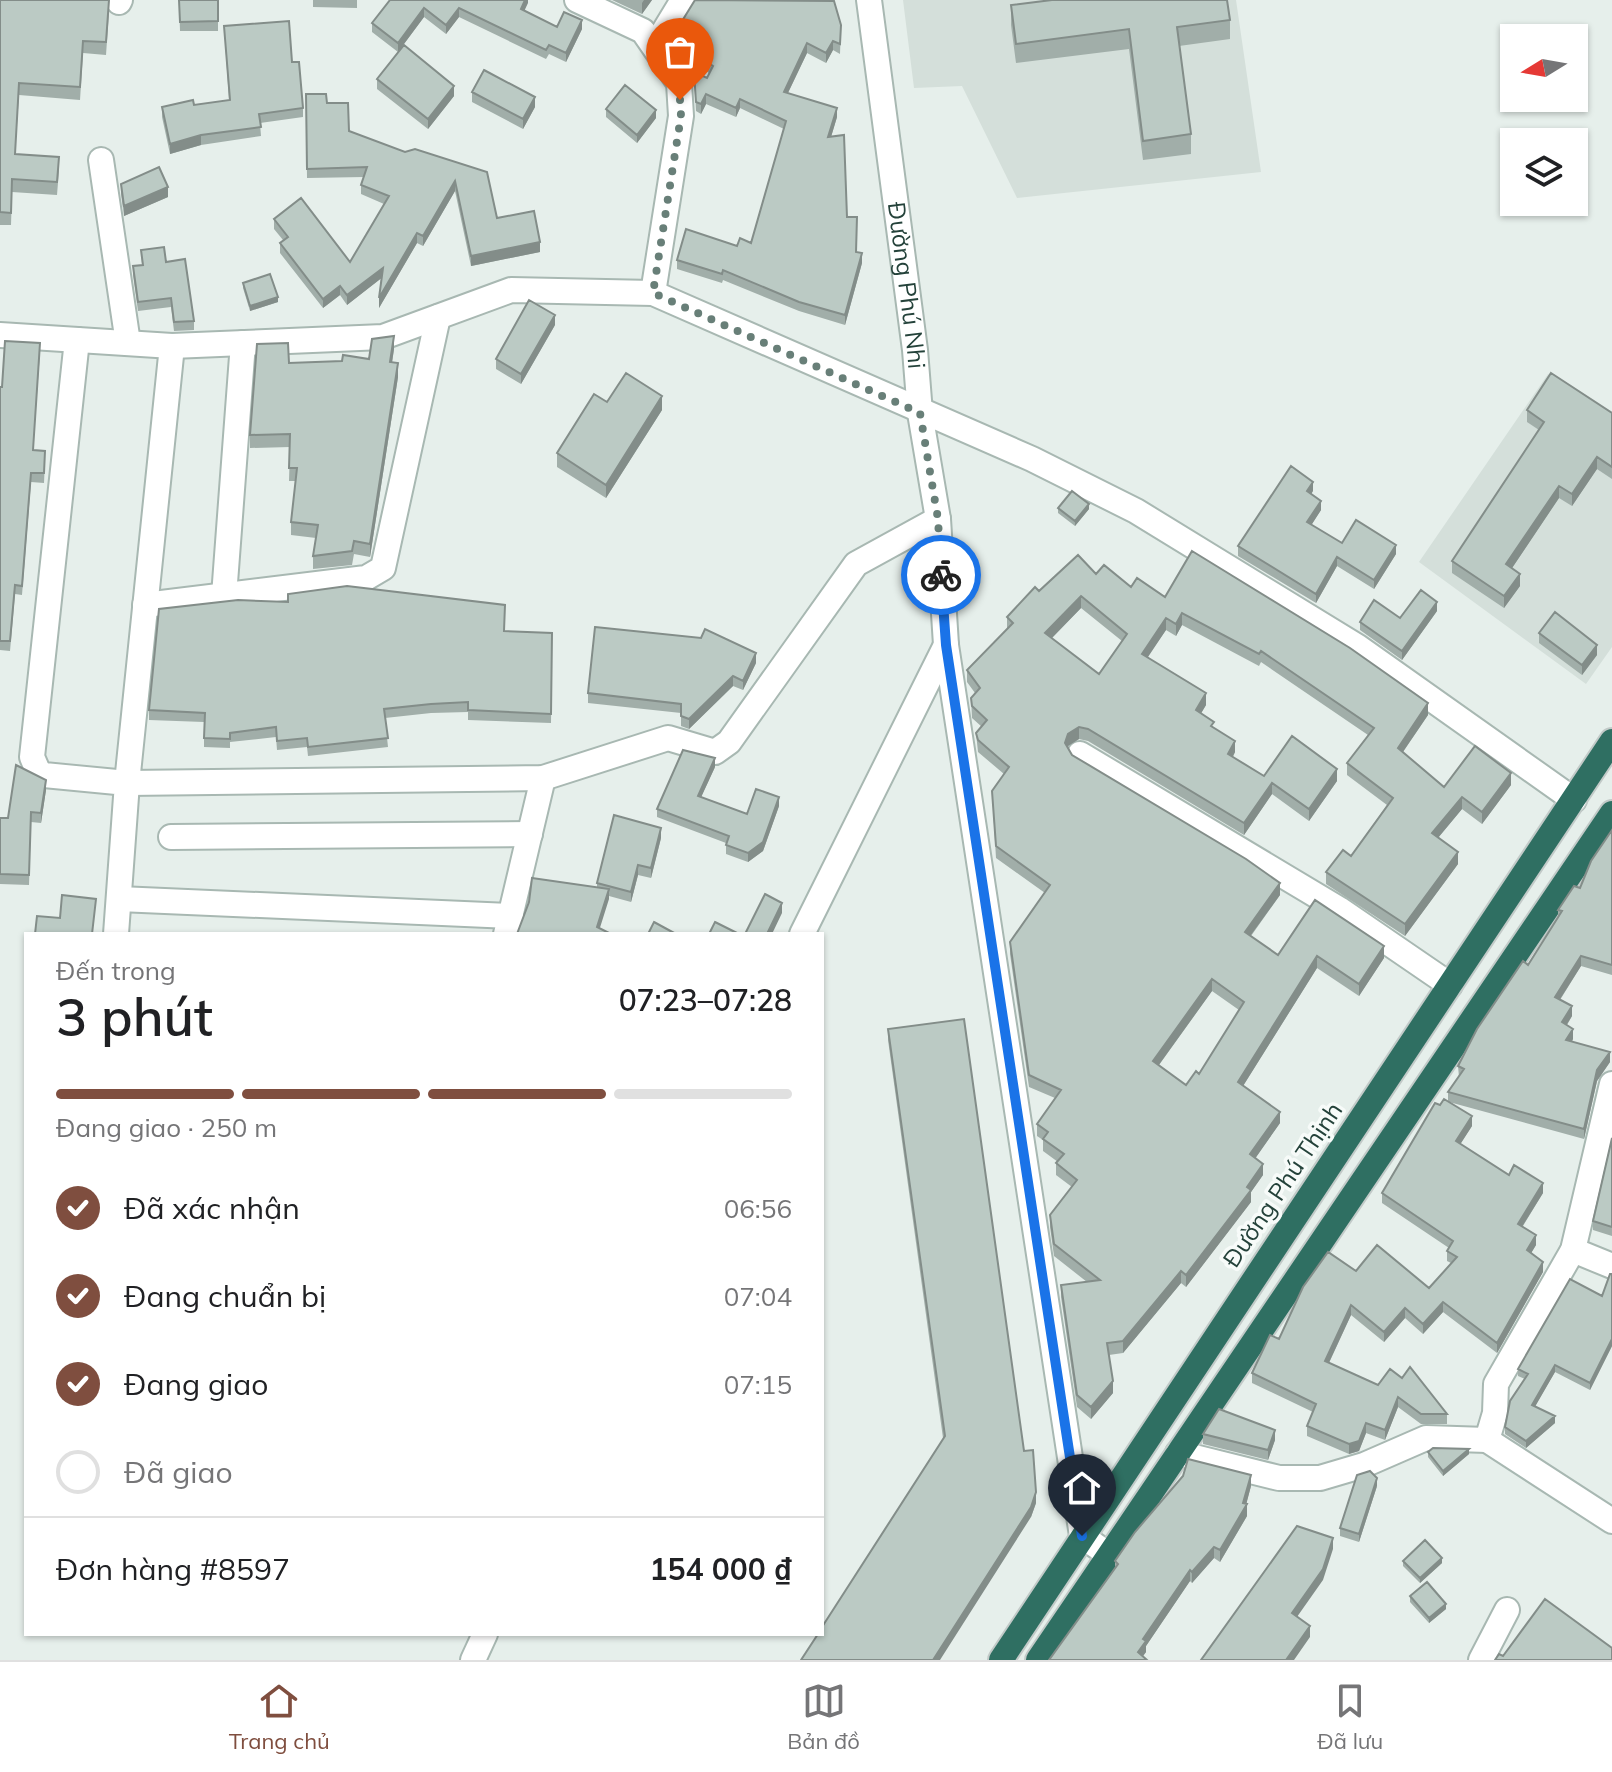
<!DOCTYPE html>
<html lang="vi">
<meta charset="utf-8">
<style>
:root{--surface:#fff;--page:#f6f6f6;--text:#202124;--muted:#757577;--line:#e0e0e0;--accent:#7f4e3f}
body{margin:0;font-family:Mulish,sans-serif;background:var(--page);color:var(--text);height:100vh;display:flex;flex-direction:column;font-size:30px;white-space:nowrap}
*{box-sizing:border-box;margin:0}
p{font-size:26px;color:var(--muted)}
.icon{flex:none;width:44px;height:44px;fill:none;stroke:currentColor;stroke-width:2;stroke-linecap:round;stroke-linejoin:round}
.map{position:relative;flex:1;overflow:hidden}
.details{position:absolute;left:24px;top:932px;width:800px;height:704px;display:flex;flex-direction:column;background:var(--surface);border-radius:0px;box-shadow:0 2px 6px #0004}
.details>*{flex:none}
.needle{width:52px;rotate:259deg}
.buttons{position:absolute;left:1500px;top:24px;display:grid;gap:16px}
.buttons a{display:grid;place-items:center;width:88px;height:88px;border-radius:0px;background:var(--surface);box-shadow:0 2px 6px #0004;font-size:40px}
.pin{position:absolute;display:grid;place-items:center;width:68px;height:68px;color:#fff;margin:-82px -34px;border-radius:50% 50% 50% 0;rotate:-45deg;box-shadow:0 0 8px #0007}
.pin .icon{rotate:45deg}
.courier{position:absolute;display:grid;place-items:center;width:80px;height:80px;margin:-40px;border:6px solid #1a73e8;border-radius:50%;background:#fff;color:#222;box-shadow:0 2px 10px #0007}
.summary em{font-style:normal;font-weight:600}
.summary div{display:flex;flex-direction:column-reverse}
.summary{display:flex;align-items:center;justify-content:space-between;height:136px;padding:0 32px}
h1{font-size:52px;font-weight:600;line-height:60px}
.bar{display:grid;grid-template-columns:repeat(4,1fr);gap:12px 8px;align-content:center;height:96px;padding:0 32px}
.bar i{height:10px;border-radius:6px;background:var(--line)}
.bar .active{background:var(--accent)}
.bar p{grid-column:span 4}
.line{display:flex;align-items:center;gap:20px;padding:0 32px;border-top:2px solid var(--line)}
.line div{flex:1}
ol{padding:0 32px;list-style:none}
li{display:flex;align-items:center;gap:24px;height:88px}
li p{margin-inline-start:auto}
li .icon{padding:8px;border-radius:50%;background:var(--accent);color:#fff;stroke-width:4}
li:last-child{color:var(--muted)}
li i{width:44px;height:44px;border:4px solid var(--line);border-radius:50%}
.tabs{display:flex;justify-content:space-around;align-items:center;height:112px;border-top:2px solid var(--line);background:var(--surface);font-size:22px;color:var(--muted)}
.tabs a{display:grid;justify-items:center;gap:4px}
.tabs .active{color:var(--accent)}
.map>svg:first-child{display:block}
.built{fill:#d4dfda}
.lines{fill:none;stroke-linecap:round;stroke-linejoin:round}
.minor-casing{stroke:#a8b8b2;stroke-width:28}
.highway-casing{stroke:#c2cac8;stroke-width:28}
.minor{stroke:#fff;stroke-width:24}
.highway{stroke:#2f6f62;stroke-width:24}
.wall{fill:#a1aea9;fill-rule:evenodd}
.shaded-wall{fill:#838d89}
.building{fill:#bbcac4;stroke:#838d89;stroke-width:2;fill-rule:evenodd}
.done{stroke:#687f78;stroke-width:8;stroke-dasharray:0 14.4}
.route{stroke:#1a73e8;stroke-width:10}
.labels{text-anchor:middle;stroke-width:7;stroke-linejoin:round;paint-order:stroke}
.street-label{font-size:24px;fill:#24423a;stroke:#f7fbf9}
</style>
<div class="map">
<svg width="1612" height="1660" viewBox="0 0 1612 1660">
<rect width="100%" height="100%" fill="#e6efeb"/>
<path class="built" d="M903,0H1236L1261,172L1017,198L962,86L914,88Z
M1548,374L1612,421V647L1586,684L1419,562Z"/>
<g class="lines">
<defs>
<g id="minor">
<path d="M577,0L643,31L679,83L681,116L653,293"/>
<path id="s1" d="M869,0L915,350L920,413L938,519L946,645L1082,1536L1109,1555"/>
<path d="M119,2L120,0"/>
<path d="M655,46L683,0"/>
<path d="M101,160L128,343"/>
<path d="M0,335L172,346L383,337L511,290L653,293L1032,459L1136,511L1358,647L1574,800"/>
<path d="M77,340L32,757L38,771L44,775L127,783L116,934"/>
<path d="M172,346L127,783L543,778L668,738L715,752L729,742L856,564L938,519"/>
<path d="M224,596L243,343"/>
<path d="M145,605L366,578L383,568L438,317"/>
<path d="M1080,754L1339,909L1450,985"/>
<path d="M171,837L530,834"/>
<path d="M119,899L511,916"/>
<path d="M506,934L543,778"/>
<path d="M802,934L946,645"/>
<path d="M1573,1250L1612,1266"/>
<path d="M1487,1440L1612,1521"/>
<path d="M1178,1453L1279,1478H1320L1364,1465L1426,1438L1487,1440L1495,1413L1496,1384L1573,1250L1612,1084"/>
<path d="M473,1660L485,1634"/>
<path d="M1481,1660L1507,1610"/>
</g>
<path id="highway" d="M1001,1660L1612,741
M1038,1660L1612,813"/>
</defs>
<use href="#minor" class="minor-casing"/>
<use href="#highway" class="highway-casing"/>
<use href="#minor" class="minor"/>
<use href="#highway" class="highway"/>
</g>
<path class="wall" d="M0,0L109,12L106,55L83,53L80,100L19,95L15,154L59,170L57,195L12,192L11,225H0Z
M179,0H218V31H180Z
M313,0H357V8L313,7Z
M390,0H528L524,10L557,27L582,29L566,62L549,54L546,59L459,17L446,34L424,17L398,52L372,32V23Z
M612,0H652L642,14Z
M1011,5L1230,20V39L1179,46L1191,134V154L1143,160L1129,49L1016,63L1011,25Z
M841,25L840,54L833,50L826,63L807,53L788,93L837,117L831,137L847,217L856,252L862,263L845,325L799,311L723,280L722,283L677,269V260L751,243L784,129L740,108L736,117L706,104L701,114L696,111L694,72L707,78L709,73L686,56V47L689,41L679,35V26Z
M224,26L292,62L303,108V117L260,123L261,136L201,145L170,154L162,117V107L194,105L229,100Z
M377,79L454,96L428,129L377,89Z
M472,92L535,107L523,129L472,102Z
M306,94L327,103L349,131L405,152L415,149L497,218L540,252L471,266L455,191L423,246L417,243L379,308L381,278L347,305L340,295L323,308L280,253V243L283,240L274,229V219L350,262L384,204L361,194V185L364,177L307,178Z
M606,109L656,118L637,143L606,117Z
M121,184L168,197L124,216L121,194Z
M141,250L166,262L194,321V330L174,331L171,307L138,311L133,275V266L142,265Z
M243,283L278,302L250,311L243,288Z
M555,325L521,384L496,369V359Z
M394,349L392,363L398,377L370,557L354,554L352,565L313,569V556L316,538L291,535V522L296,481H289L290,447L250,448V435L369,359Z
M40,353L33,450L45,460L44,483L31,482L22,595L15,594L10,651L0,650V387H2Z
M607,402L662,410L606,498L557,467V453Z
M1527,410L1612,413V479L1597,469L1572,506L1559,498L1512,568L1520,586L1504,608L1452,573V561L1539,430L1527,422Z
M1313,491L1311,494L1321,510L1311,525L1342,543L1396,554L1374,589L1337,566L1316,603L1238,556V546Z
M1058,508L1089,509L1075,526L1058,513Z
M1096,574L1165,597L1428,715L1403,752L1444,787L1511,785L1482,824L1462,809L1438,838L1458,864L1405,936L1326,884V872L1351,856L1387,805L1347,775V763L1368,735L1261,662L1259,666L1182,625L1176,636L1166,630L1147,657L1206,705L1201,713L1235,752L1233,757L1264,776L1337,781L1309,821L1272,794L1244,835L1088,741L1079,739L1068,746L1072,755L1280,895L1251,936L1278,955L1384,958L1359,996L1317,968L1243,1086L1280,1123L1255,1158L1263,1175L1251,1192V1202L1186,1287L1181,1283L1123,1353L1109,1355L1113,1393L1091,1419L1077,1407L1061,1297V1285L1087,1282L1054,1256L1050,1227V1215L1072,1187L1056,1175V1163L1058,1162L1043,1151V1140L1037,1136V1124L1055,1098L1029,1087L1010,954V942L1045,893L996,858L992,791L1004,774L978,752L976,733L982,727L972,718L971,698L975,693L967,682V670L1007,629V617L1039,591ZM1081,608L1122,641L1099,674L1052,638ZM1212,991L1239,1010L1199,1074L1186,1085L1159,1065Z
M1437,611L1402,660L1360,630V622L1400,618Z
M504,631L552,633L551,723L468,720V712L431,713L385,718L388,747L308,756L307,747L277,750L276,737L230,742V748L204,747V722L149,720V710Z
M1539,633L1597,655L1582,675L1539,643Z
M756,663L743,690L733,686L689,729L681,726V713L588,703V693Z
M715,767L701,797L747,814L779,806L763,851L748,862L726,854V843L657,817V809Z
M46,790L41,823L31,822L29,885L0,884V818H8Z
M1612,830V975L1581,966L1560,1000L1572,1016L1567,1025L1573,1039L1572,1042L1610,1062L1597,1081L1584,1139L1449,1102L1472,1126L1460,1144L1509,1175L1543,1193L1523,1226L1536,1245L1531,1253L1543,1272L1497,1353L1443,1312L1423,1334L1405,1318L1384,1342L1351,1315L1329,1363L1378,1385L1447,1414V1424H1421L1398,1407L1385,1440L1366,1433L1359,1451L1349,1454L1307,1436V1426L1313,1412L1252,1383V1373L1279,1339L1356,1271L1429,1288L1451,1263L1447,1261V1251L1449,1248L1382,1203V1193L1440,1105L1448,1102V1092L1459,1077L1458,1066L1528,965L1558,918V910L1580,888Z
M661,838L651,878L638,875L631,902L609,896V899L517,934L597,887V883Z
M888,1029L1024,1451L1036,1503L1031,1517L943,1438L888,1040Z
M1612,1138V1236L1593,1230V1221Z
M1612,1274V1346L1590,1390L1555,1372L1535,1406L1555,1423L1526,1448L1505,1434V1427L1525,1379L1518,1376V1369L1602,1296Z
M1203,1434L1275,1440L1268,1460L1203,1444Z
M1428,1452L1469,1454L1443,1476L1428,1457Z
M1251,1486L1246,1504L1247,1516L1220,1562L1214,1558L1192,1583L1190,1581L1146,1646V1652L1143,1656L1049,1660L1115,1568V1561Z
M1377,1486L1359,1542L1340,1536V1528Z
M1403,1561L1442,1563L1420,1583L1403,1566Z
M1410,1596L1446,1609L1429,1623L1410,1602Z"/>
<path class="shaded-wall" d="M525,0H528V3L521,18V9Z
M644,0H652L642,14V3Z
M424,8V17L398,52V43Z
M459,8V17L446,34V25Z
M582,20V29L566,62V53Z
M833,41V50L826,63V53Z
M807,43V53L784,101V92Z
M454,86V96L428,129V119Z
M706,94V104L701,114V104Z
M535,97V107L523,129V119Z
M740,99V108L736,117V108Z
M837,108V117L828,147V137Z
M656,110V118L637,143V135Z
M201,135V145L170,154V144Z
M455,181V191L423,246V236Z
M168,187V197L124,216V206Z
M417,233V243L379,308V298Z
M540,242V252L471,266V256Z
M862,253V263L845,325V315Z
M383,268V277L347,305V295Z
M340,286V295L323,308V299Z
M278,297V302L250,311V306Z
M555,315V325L521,384V374Z
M394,336V349L390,375V362Z
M398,363V377L370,557V544Z
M662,396V410L606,498V485Z
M1597,457V469L1572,506V494Z
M1313,482V491L1307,501V491Z
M1559,486V498L1506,577V564Z
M1321,501V510L1307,532V522Z
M1089,504V509L1075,526V521Z
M1396,545V554L1374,589V580Z
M1337,557V566L1316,603V594Z
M1520,574V586L1504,608V596Z
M1081,596V608L1045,645V633Z
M1437,602V611L1402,660V651Z
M1182,613V625L1176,636V624Z
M1166,618V630L1142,666V654Z
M1597,645V655L1582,675V665Z
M756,653V663L743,690V681Z
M733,676V686L689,729V719Z
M1206,693V705L1196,722V710Z
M1428,703V715L1398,759V748Z
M1079,727V739L1068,746L1065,755V743L1068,734Z
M1235,741V752L1228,765V754Z
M715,758V767L698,804V796Z
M1337,769V781L1309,821V809Z
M1511,773V785L1482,824V812Z
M46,780V790L41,823V813Z
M1272,783V794L1244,835V823Z
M779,797V806L763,851L748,862V853Z
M1462,797V809L1432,845V833Z
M661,828V838L651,878V868Z
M1458,852V864L1405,936V924Z
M638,865V875L631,902V892Z
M1280,883V895L1245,943V932Z
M609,889V899L598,934L597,927Z
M782,903V913L772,934H767Z
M1384,946V958L1359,996V984Z
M1317,956V968L1238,1094V1082Z
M1581,956V966L1555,1007V997Z
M1212,979V991L1153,1073V1061Z
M1572,1006V1016L1562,1032V1022Z
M1573,1029V1039L1566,1050V1040Z
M1610,1052V1062L1597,1081L1584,1139V1129L1597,1070Z
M1280,1112V1123L1250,1166V1154Z
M1472,1116V1126L1456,1151V1141Z
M1263,1164V1175L1251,1192V1202L1186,1287V1275Z
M1543,1183V1193L1518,1233V1224Z
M1536,1235V1245L1527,1260V1250Z
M1543,1262V1272L1497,1353V1343Z
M1181,1271V1283L1123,1353V1341Z
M1443,1302V1312L1423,1334V1324Z
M1351,1305V1315L1325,1371V1361Z
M1405,1308V1318L1384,1342V1332Z
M1612,1339V1346L1590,1390V1383Z
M1555,1365V1372L1532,1412V1405Z
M1113,1381V1393L1091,1419V1407Z
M1398,1397V1407L1385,1440V1430Z
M1555,1416V1423L1526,1448V1441Z
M1366,1423V1433L1359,1451L1349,1454V1444Z
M1275,1430V1440L1268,1460V1450Z
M1469,1449V1454L1443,1476V1471Z
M1251,1475V1486L1245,1509L1247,1504V1516L1220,1562V1550L1243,1503Z
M1377,1478V1486L1359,1542V1534Z
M1036,1492V1503L1031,1517L940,1660H933Z
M1333,1538V1549L1323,1580L1292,1624V1613Z
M1214,1547V1558L1192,1583V1572Z
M1442,1558V1563L1420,1583V1578Z
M1190,1570V1581L1146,1646V1652L1140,1660L1138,1652L1143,1639Z
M1446,1604V1609L1429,1623V1618Z
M1310,1626V1637L1294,1660H1286Z"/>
<path class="building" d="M0,0H109L106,42L83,41L80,87L19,83L15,154L59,157L57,182L12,179L11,213L0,212Z
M179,0H218V21L180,22Z
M390,0H525L521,9L557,27L564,12L582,20L566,53L549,45L546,50L459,8L446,25L424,8L398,43L372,23Z
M695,0L834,1L841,25L840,44L833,41L826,53L807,43L784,92L837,108L828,137L844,135L847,217H857L856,252L862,253L845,315L799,302L723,270L722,274L677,260L686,229L737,246L740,238L751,243L786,121L740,99L736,108L706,94L701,104L696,102L694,72L707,78L713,66L686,47L693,34L679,26Z
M1052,0H1227L1230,20L1177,27L1191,134L1143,141L1129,29L1016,44L1011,5Z
M289,21L292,62H299L303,108L259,114L261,127L201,135L170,144L162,107L193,100L194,105L230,100L224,26Z
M404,45L454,86L428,119L377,79Z
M484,70L535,97L523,119L472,92Z
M625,85L656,110L637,135L606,109Z
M306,94H326L327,103H348L349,131L405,152L415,149L487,172L497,218L534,211L540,242L471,256L455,181L423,236L417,233L379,298L383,268L347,295L340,286L323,299L280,243L288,237L274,219L301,198L350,262L389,196L361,185L367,167L307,169Z
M159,167L168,187L124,206L121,184Z
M164,247L166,262L185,259L194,321L174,322L171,298L138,302L133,266L143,265L141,250Z
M270,274L278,297L250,306L243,283Z
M529,300L555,315L521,374L496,359Z
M394,336L390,362L398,363L370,544L354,541L352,551L313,556L318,525L291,522L297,468H289L290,434L250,435L257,344L288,343L289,363L342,361L343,355L369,359L372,339Z
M5,341L40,343L33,450L45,451L44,473H31L22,586L15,585L10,641H0V387H2Z
M626,373L662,396L606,485L557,453L594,394L607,402Z
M1551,373L1612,413V467L1597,457L1572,494L1559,486L1506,564L1520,574L1504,596L1452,561L1544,422L1527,410Z
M1291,466L1313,482L1307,491L1321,501L1307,522L1342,543L1356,520L1396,545L1374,580L1337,557L1316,594L1238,546Z
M1072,491L1089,504L1075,521L1058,508Z
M1192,551L1350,648L1428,703L1398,748L1444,787L1475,746L1511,773L1482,812L1462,797L1432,833L1458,852L1405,924L1326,872L1343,850L1351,856L1393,798L1347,763L1374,728L1261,651L1259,654L1182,613L1176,624L1166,618L1142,654L1206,693L1196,710L1214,722L1211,726L1235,741L1228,754L1264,776L1292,736L1337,769L1309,809L1272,783L1244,823L1088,729L1079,727L1068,734L1065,743L1072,755L1246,859L1280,883L1245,932L1278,955L1315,900L1384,946L1359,984L1317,956L1238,1082L1280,1112L1250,1154L1263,1164L1247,1187L1251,1190L1186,1275L1181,1271L1123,1341L1107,1343L1113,1381L1091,1407L1077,1395L1061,1285L1100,1280L1054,1244L1050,1215L1077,1180L1056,1163L1064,1154L1043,1139L1048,1132L1037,1124L1061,1090L1029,1075L1010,942L1050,885L996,846L992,791L1009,767L978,740L976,733L987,720L972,706L971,698L980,688L967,670L1013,623L1007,617L1035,587L1039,591L1078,555L1096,574L1104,565L1131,587L1137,578L1165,597ZM1081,596L1127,634L1099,674L1045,633ZM1212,979L1244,1002L1199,1074L1196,1071L1186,1085L1153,1061Z
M347,586L505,605L504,631L552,633L551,714L468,710V702L431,704L384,709L388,738L308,747L307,738L277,741L276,727L230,733V739L204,738L205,713L149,710L159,609L238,600L288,602V594Z
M1421,590L1437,602L1402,651L1360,622L1374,600L1400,618Z
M1555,612L1597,645L1582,665L1539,633Z
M595,627L701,638L705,629L756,653L743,681L733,676L689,719L681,716V704L588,693Z
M683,750L715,758L698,796L747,814L756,789L779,797L763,842L748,853L726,845L729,836L657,809Z
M16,765L46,780L41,813L31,812L29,875L0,874V818H8Z
M614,815L661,828L651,868L638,865L631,892L597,883Z
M1612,830V965L1581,956L1555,997L1572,1006L1562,1022L1573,1029L1566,1040L1610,1052L1597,1070L1584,1129L1448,1092L1464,1069L1458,1066L1477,1029L1523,961L1528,965L1562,911L1558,910L1574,886L1580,888L1591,861Z
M532,878L609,889L597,927L611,934H517L529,902Z
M765,894L782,903L767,934H745Z
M62,895L96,899L92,934H35L37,916L60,918Z
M654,922L676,934H648Z
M715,922L739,934H709Z
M964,1019L1024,1451L1033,1450L1036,1492L1031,1507L933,1660H801L818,1634H822V1627L945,1436L888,1029Z
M1444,1099L1472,1116L1456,1141L1509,1175L1514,1165L1543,1183L1518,1224L1536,1235L1527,1250L1543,1262L1497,1343L1443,1302L1423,1324L1405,1308L1384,1332L1351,1305L1325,1361L1378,1385L1390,1369L1402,1378L1410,1367L1447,1414H1421L1398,1397L1385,1430L1366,1423L1359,1441L1349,1444L1307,1426L1316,1404L1252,1373L1270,1335L1279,1339L1303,1287L1328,1252L1356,1271L1377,1245L1429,1288L1457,1257L1447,1251L1453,1241L1382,1193L1435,1103L1440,1105Z
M1612,1138V1227L1593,1221Z
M1610,1274H1612V1339L1590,1383L1555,1365L1532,1405L1555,1416L1526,1441L1505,1427L1510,1401L1528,1374L1518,1369L1570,1279L1602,1296Z
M1219,1409L1275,1430L1268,1450L1203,1434Z
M1433,1448L1469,1449L1443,1471L1428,1452Z
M1188,1459L1251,1475L1243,1503L1247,1504L1220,1550L1214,1547L1192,1572L1190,1570L1143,1639L1146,1641L1138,1652L1147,1660H1049L1118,1564L1115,1561L1135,1532L1183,1476Z
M1370,1471L1377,1478L1359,1534L1340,1528L1357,1475Z
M1297,1526L1333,1538L1323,1569L1292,1613L1310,1626L1286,1660H1201Z
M1425,1540L1442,1558L1420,1578L1403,1561Z
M1427,1582L1446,1604L1429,1618L1410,1596Z
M1545,1599L1612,1648V1660H1495L1499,1654L1503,1656Z"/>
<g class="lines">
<path class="done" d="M680,100L681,116L653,293L920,413L938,519L941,575"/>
<path class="route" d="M941,575L946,645L1082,1536"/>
</g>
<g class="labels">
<g class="street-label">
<text dy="8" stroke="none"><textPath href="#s1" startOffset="288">Đường Phú Nhi</textPath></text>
<text transform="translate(1283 1185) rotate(-56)" y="8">Đường Phú Thịnh</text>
</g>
</g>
</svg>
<div class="buttons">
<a><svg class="needle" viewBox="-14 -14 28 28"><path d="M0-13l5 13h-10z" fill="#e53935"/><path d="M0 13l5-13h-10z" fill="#757577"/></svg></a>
<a><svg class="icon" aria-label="layers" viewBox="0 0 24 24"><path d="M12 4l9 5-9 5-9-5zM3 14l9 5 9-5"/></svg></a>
</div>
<div class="pin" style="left:680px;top:100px;background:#ea580c"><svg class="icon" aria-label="bag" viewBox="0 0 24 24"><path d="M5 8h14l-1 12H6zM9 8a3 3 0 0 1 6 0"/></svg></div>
<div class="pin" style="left:1082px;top:1536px;background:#1f2937"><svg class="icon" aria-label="home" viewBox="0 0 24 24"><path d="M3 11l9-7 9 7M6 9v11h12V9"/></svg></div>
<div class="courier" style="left:941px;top:575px"><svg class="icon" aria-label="bike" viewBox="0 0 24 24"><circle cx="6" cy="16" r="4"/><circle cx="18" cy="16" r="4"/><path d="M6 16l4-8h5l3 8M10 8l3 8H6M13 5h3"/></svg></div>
<section class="details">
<div class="summary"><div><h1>3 phút</h1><p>Đến trong</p></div><em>07:23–07:28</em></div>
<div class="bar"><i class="active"></i><i class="active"></i><i class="active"></i><i></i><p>Đang giao · 250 m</p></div>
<ol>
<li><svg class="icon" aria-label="check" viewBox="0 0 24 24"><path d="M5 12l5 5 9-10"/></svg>Đã xác nhận<p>06:56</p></li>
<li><svg class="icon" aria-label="check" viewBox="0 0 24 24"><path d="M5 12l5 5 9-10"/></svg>Đang chuẩn bị<p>07:04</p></li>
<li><svg class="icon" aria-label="check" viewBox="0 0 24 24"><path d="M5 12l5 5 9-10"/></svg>Đang giao<p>07:15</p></li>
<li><i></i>Đã giao</li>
</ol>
<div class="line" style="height:104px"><div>Đơn hàng #8597</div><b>154 000 ₫</b></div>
</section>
</div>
<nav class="tabs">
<a class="active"><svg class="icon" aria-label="home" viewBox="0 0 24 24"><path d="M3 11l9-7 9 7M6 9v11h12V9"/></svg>Trang chủ</a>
<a><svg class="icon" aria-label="map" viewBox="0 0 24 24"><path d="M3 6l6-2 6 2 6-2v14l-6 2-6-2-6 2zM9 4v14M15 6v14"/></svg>Bản đồ</a>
<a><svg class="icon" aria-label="saved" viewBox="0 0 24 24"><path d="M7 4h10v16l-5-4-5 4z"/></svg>Đã lưu</a>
</nav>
